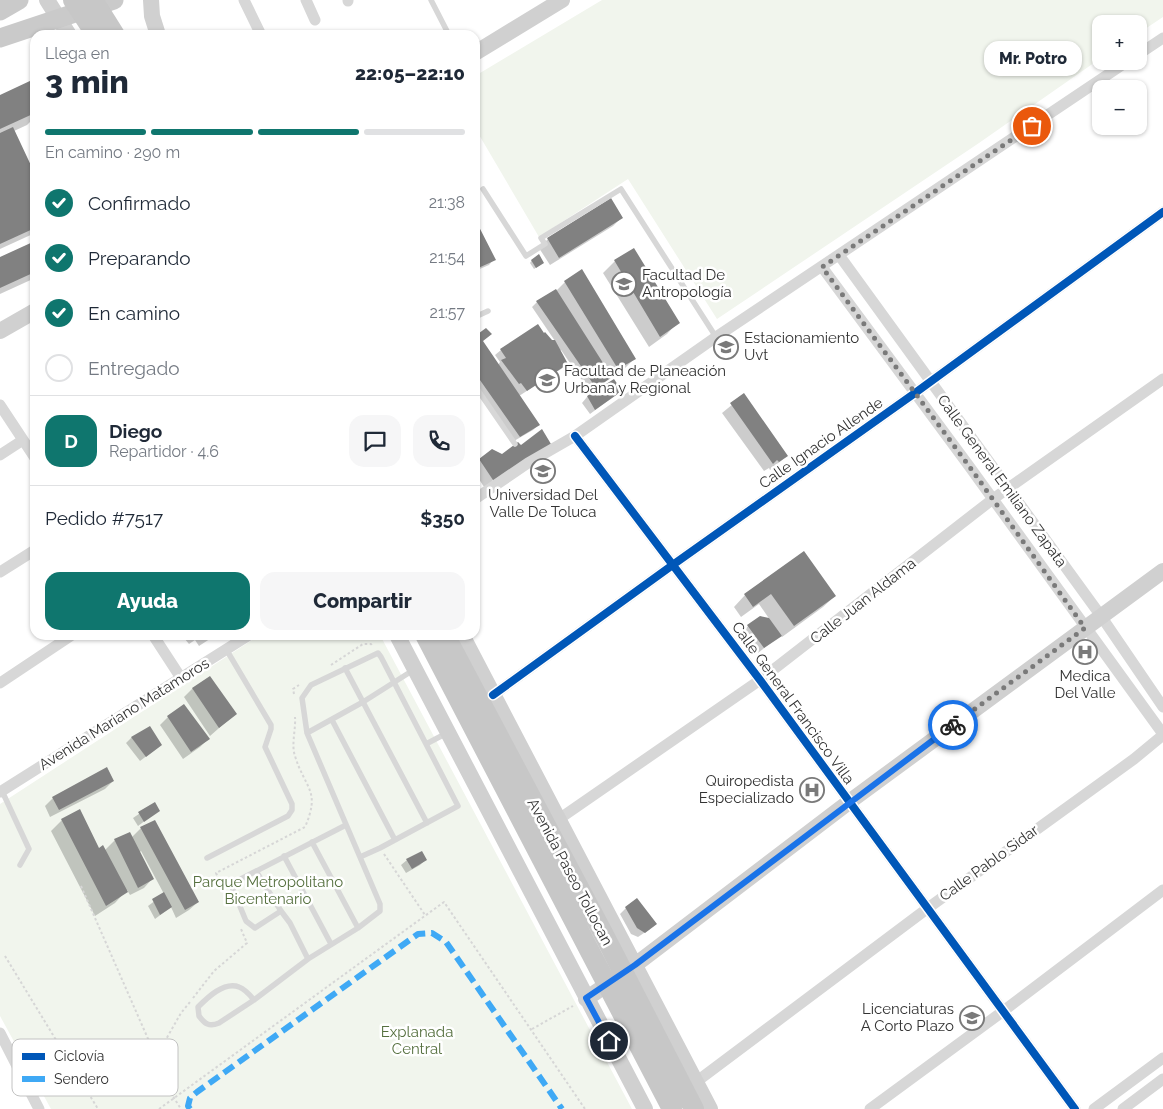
<!DOCTYPE html>
<html lang="es">
<meta charset="utf-8">
<style>
:root{--surface:#fff;--page:#f6f6f7;--text:#1f2937;--muted:#747a83;--line:#e0e1e3;--accent:#0f766e}
body{margin:0;font-family:Raleway,sans-serif;background:var(--page);color:var(--text);height:100vh;display:flex;flex-direction:column;font-size:19px;white-space:nowrap}
*{box-sizing:border-box;margin:0}
p{font-size:16px;color:var(--muted)}
.icon{flex:none;width:28px;height:28px;fill:none;stroke:currentColor;stroke-width:2;stroke-linecap:round;stroke-linejoin:round}
.map{position:relative;flex:1;overflow:hidden}
.details{position:absolute;left:30px;top:30px;width:450px;height:610px;display:flex;flex-direction:column;background:var(--surface);border-radius:15px;box-shadow:0 1px 4px #0004}
.details>*{flex:none}
.fabs{position:absolute;left:1092px;top:15px;display:grid;gap:10px}
.fabs a{display:grid;place-items:center;width:55px;height:55px;border-radius:10px;background:var(--surface);box-shadow:0 1px 4px #0004;font-size:25px}
.pin{position:absolute;display:grid;place-items:center;width:42px;height:42px;color:#fff;margin:-21px;border:2px solid #fff;border-radius:50%;box-shadow:0 1px 5px #0007}
.courier{position:absolute;display:grid;place-items:center;width:50px;height:50px;margin:-25px;border:4px solid #1a73e8;border-radius:50%;background:#fff;color:#222;box-shadow:0 1px 6px #0007}
.bubble{position:absolute;height:35px;border-radius:15px;background:var(--surface);box-shadow:0 1px 4px #0004;font-size:16px;font-weight:800;line-height:35px;text-align:center}
.summary em{font-style:normal;font-weight:800}
.summary div{display:flex;flex-direction:column-reverse}
.summary{display:flex;align-items:center;justify-content:space-between;height:85px;padding:0 15px}
h1{font-size:32px;font-weight:800;line-height:38px}
.bar{display:grid;grid-template-columns:repeat(4,1fr);gap:8px 5px;align-content:center;height:60px;padding:0 15px}
.bar i{height:6px;border-radius:4px;background:var(--line)}
.bar .current{background:var(--accent)}
.bar p{grid-column:span 4}
.line{display:flex;align-items:center;gap:12px;padding:0 15px;border-top:1px solid var(--line)}
.line div{flex:1}
.round{display:grid;place-items:center;flex:none;width:52px;height:52px;border-radius:15px;background:var(--page)}
ol{padding:0 15px;list-style:none}
li{display:flex;align-items:center;gap:15px;height:55px}
li p{margin-inline-start:auto}
li .icon{padding:5px;border-radius:50%;background:var(--accent);color:#fff;stroke-width:4}
li:last-child{color:var(--muted)}
li i{width:28px;height:28px;border:2px solid var(--line);border-radius:50%}
.primary-button{display:flex;gap:10px;margin-top:auto;padding:10px 15px}
.primary-button a{flex:1;height:58px;border-radius:15px;background:var(--accent);color:#fff;font-size:20px;font-weight:800;line-height:58px;text-align:center}
.primary-button a+a{background:var(--page);color:var(--text)}
.map>svg:first-child{display:block}
.green{fill:#f1f5ed}
.shadow{fill:#0003}
.building{fill:#818181}
.lines{fill:none;stroke-linecap:round;stroke-linejoin:round}
.path{stroke:#d6d6d6;stroke-width:2;stroke-dasharray:2.5 2.5;stroke-linecap:butt}
.service{stroke:#d7d7d7;stroke-width:5.5}
.minor{stroke:#d7d7d7;stroke-width:11}
.secondary{stroke:#d0d0d0;stroke-width:16}
.primary{stroke:#cacaca;stroke-width:19}
.trunk{stroke:#c7c7c7;stroke-width:20}
.quiet{stroke:#3fa9f5;stroke-width:6;stroke-dasharray:12 6;stroke-linecap:butt}
.cycleway-casing{stroke:#fff;stroke-width:11}
.cycleway{stroke:#0057b8;stroke-width:8}
.done{stroke:#7a7a7a;stroke-width:5;stroke-dasharray:0 9}
.route{stroke:#1a73e8;stroke-width:6}
.labels{text-anchor:middle;stroke-width:5;stroke-linejoin:round;paint-order:stroke}
.poi-label{font-size:15px;fill:#333;stroke:#fff;text-anchor:start}
.street-label{font-size:15px;fill:#333;stroke:#fff}
.park-label{font-size:15px;fill:#56703f;stroke:#fff}
.key{fill:#fff;stroke:#c2c2c2;stroke-width:1}
.key-label{font-size:14px;fill:#333}
</style>
<div class="map">
<svg width="1163" height="1109" viewBox="0 0 1163 1109">
<rect width="100%" height="100%" fill="#fff"/>
<path class="green" d="M602,0H1163V17L1139,33V24H1101V58L979,143L717,319L628,179L539,237L475,128V76Z
M260,635H380L632,1109H51L0,1016V804Z"/>
<path class="shadow" d="M35,89V117L27,125L14,131L35,177V233L0,249V96Z
M611,200L622,217L613,226L550,265L539,248L548,239Z
M475,222L494,259L489,265L475,271Z
M35,242V278L0,294V258Z
M634,250L678,322L667,334L649,347L603,273L615,261Z
M532,260L543,263L534,269L530,263Z
M565,282L634,359L623,370L590,392L561,350L559,351L566,364L561,369L519,396L538,425L533,430L514,441L475,386V337L482,342L498,365L500,362L495,355L501,350L543,335L552,341H555L532,307L537,302L556,291Z
M613,381L621,391L590,414L582,403L587,397Z
M744,395L787,456L770,470L769,468L764,471L722,413Z
M518,444L486,490L475,473V465L480,460L502,455Z
M804,553L835,596L823,607L782,637L781,635L758,653L743,632L748,626L770,620L759,604L741,617L734,607L745,595Z
M187,635H216L199,646L195,640L189,644L184,638Z
M209,677L235,714L210,736L184,697L192,689Z
M168,717L208,739L200,747L183,759L160,725Z
M149,728L161,745L140,761L126,743L131,738Z
M113,781L105,789L50,817L45,806L53,798Z
M155,803L158,811L138,826L133,818Z
M62,820L99,850L104,851L115,840L129,834L131,838L141,828L198,902L189,910L176,918L171,907L155,919L148,906L164,894L141,851L139,853L152,879L144,888L130,895L127,890L115,903L95,916L51,831Z
M407,860H425L420,865L406,873L401,865Z
M626,908L650,929L638,937L631,934L620,914Z"/>
<path class="building" d="M32,80L35,86V113L0,129V95Z
M13,127L35,174V228L0,244V133Z
M611,198L623,218L559,258L547,238Z
M475,219L496,260L476,269L475,267Z
M35,241V272L0,288V257Z
M634,248L680,323L660,337L614,260Z
M539,254L544,263L536,268L531,260Z
M582,269L636,359L618,369L564,281Z
M556,289L612,377L596,388L536,301Z
M538,324L544,333L545,332L552,340H555L568,364L527,391L521,383L519,384L501,360L506,358L500,349Z
M486,328L492,334L483,341L540,425L520,437L475,373V336Z
M614,379L622,391L595,410L587,396Z
M744,393L788,456L779,462L777,460L773,464L730,403Z
M542,429L551,444L495,483L479,459L492,449L502,454L518,442L521,445Z
M804,551L836,596L794,626L771,594L753,607L744,594Z
M760,616L769,618L782,636L764,648L747,625Z
M210,676L237,714L219,728L192,688Z
M184,704L210,739L191,752L167,716Z
M150,726L162,745L146,757L131,737Z
M107,767L114,781L59,810L52,797Z
M155,802L160,811L144,822L138,812Z
M80,809L99,848L103,845L128,892L106,906L61,819Z
M155,820L199,902L185,910L140,827Z
M130,832L154,879L138,888L114,839Z
M422,851L427,860L412,869L406,859Z
M164,892L172,907L160,915L152,899Z
M637,898L657,924L645,933L637,928L625,907Z"/>
<g class="lines">
<path class="path" d="M331,665L363,644H371L373,647
M294,694L293,689L299,685
M384,854L425,915
M81,886L174,1098L181,1109
M223,889L216,873L305,827C321,790 305,789 295,756C291,745 296,729 295,717
M5,956L98,1109
M193,998L214,971L247,943L241,929
M532,1029L573,1006
M157,1055L181,1013L190,1002
M159,1109L444,902L585,1109"/>
<path class="service" d="M431,0L449,35
M483,189L526,256L545,244L541,238L621,189L716,337
M475,317L488,311
M475,386L515,444
M345,668L427,823
M332,720L395,840
M307,733L363,702L415,669
M2,791L29,849L20,865
M312,842L358,928
M284,856L331,944
M360,857L380,848L458,806L426,744
M207,858L288,816L292,810V804L265,747L271,729V725L226,649
M256,871L281,911L290,923L308,959L358,928L380,911V904L307,733L302,698L311,685L378,653L381,657L426,744L447,733
M281,911L255,928L246,921L232,887L235,882L346,825
M254,1000C250,995 245,989 239,987C224,981 207,998 198,1007L199,1016C205,1024 209,1027 219,1023L254,1000L308,959"/>
<path class="minor" d="M244,0L261,35
M306,0L315,20
M348,0V1
M1139,54L1163,38
M839,255L1101,616L1163,707
M822,267L969,466L1163,734
M0,405L35,458
M575,436L760,680L1075,1109
M0,455L23,440
M475,499L528,463L575,436L716,337L1128,61
M0,572L35,550
M153,635L181,678
M0,683L72,635
M493,695L674,564L915,393L1163,212
M0,792L249,635
M559,819L760,680L993,499L1163,379
M0,1033L39,1109
M696,1082L928,908L1134,759L1163,735
M870,1109L1002,1012L1163,890
M1094,1109L1163,1058
M1123,1109L1163,1079"/>
<path class="secondary" d="M47,0L69,35
M151,0L152,16L158,35
M475,53L562,0
M0,331L35,311
M397,635L645,1109
M462,635L710,1109
M586,999L635,965L849,802L1163,571"/>
<path class="primary" d="M0,11L19,0
M0,38L114,0"/>
<path class="trunk" d="M73,0L96,35
M93,0L115,35
M425,635L672,1109
M445,635L603,933L694,1109"/>
<path class="quiet" d="M190,1109L188,1106L190,1098L197,1092L418,934L432,933L446,942L562,1109"/>
<defs>
<path id="cycleway" d="M575,436L760,680L1075,1109
M493,695L674,564L915,393L1163,212"/>
</defs>
<use href="#cycleway" class="cycleway-casing"/>
<use href="#cycleway" class="cycleway"/>
</g>
<g class="lines">
<path class="done" d="M953,725L1085,628L969,466L822,267L1032,126"/>
<path class="route" d="M609,1041L586,998L635,965L953,725"/>
</g>
<defs>
<symbol id="university-ring" viewBox="-11 -11 22 22"><circle r="9.5" fill="#fff" stroke="#7a7a7a" stroke-width="1.5"/><path d="M0-5L7-2L0 1L-7-2ZM-4 1L0 2.5L4 1V4Q0 6-4 4Z" fill="#7a7a7a"/></symbol>
<symbol id="hospital-ring" viewBox="-11 -11 22 22"><circle r="9.5" fill="#fff" stroke="#7a7a7a" stroke-width="1.5"/><path d="M-5-5h3v3.5h4V-5h3V5h-3V1.5h-4V5h-3Z" fill="#7a7a7a"/></symbol>
</defs>
<g fill-rule="evenodd">
<use href="#university-ring" x="610" y="270" width="28" height="28"/>
<use href="#university-ring" x="712" y="333" width="28" height="28"/>
<use href="#university-ring" x="533" y="366" width="28" height="28"/>
<use href="#university-ring" x="529" y="457" width="28" height="28"/>
<use href="#hospital-ring" x="1071" y="638" width="28" height="28"/>
<use href="#hospital-ring" x="798" y="776" width="28" height="28"/>
<use href="#university-ring" x="958" y="1004" width="28" height="28"/>
</g>
<g class="labels">
<g class="poi-label">
<text x="642" y="280">Facultad De<tspan x="642" dy="17">Antropología</tspan></text>
<text x="744" y="343">Estacionamiento<tspan x="744" dy="17">Uvt</tspan></text>
<text x="564" y="376">Facultad de Planeación<tspan x="564" dy="17">Urbana y Regional</tspan></text>
<text x="543" y="500" text-anchor="middle">Universidad Del<tspan x="543" dy="17">Valle De Toluca</tspan></text>
<text x="1085" y="681" text-anchor="middle">Medica<tspan x="1085" dy="17">Del Valle</tspan></text>
<text x="794" y="786" text-anchor="end">Quiropedista<tspan x="794" dy="17">Especializado</tspan></text>
<text x="954" y="1014" text-anchor="end">Licenciaturas<tspan x="954" dy="17">A Corto Plazo</tspan></text>
</g>
<g class="street-label">
<text transform="translate(821 443) rotate(-35)" y="5">Calle Ignacio Allende</text>
<text transform="translate(1002 481) rotate(54)" y="5">Calle General Emiliano Zapata</text>
<text transform="translate(863 601) rotate(-38)" y="5">Calle Juan Aldama</text>
<text transform="translate(793 703) rotate(54)" y="5">Calle General Francisco Villa</text>
<text transform="translate(124 714) rotate(-32)" y="5">Avenida Mariano Matamoros</text>
<text transform="translate(989 863) rotate(-36)" y="5">Calle Pablo Sidar</text>
<text transform="translate(570 872) rotate(62)" y="5">Avenida Paseo Tollocan</text>
</g>
<g class="park-label">
<text x="268" y="887">Parque Metropolitano<tspan x="268" dy="17">Bicentenario</tspan></text>
<text x="417" y="1037">Explanada<tspan x="417" dy="17">Central</tspan></text>
</g>
</g>
<rect x="12" y="1039" width="166" height="57" rx="8" class="key"/>
<rect x="22" y="1053" width="23" height="7" fill="#0057b8"/>
<rect x="22" y="1076" width="23" height="6" fill="#3fa9f5"/>
<g class="key-label">
<text x="54" y="1061">Ciclovía</text>
<text x="54" y="1084">Sendero</text>
</g>
</svg>
<div class="fabs">
<a>+</a>
<a>−</a>
</div>
<div class="pin" style="left:1032px;top:126px;background:#ea580c"><svg class="icon" aria-label="bag" viewBox="0 0 24 24"><path d="M5 8h14l-1 12H6zM9 8a3 3 0 0 1 6 0"/></svg></div>
<div class="pin" style="left:609px;top:1041px;background:#1f2937"><svg class="icon" aria-label="home" viewBox="0 0 24 24"><path d="M3 11l9-7 9 7M6 9v11h12V9"/></svg></div>
<div class="courier" style="left:953px;top:725px"><svg class="icon" aria-label="bike" viewBox="0 0 24 24"><circle cx="6" cy="16" r="4"/><circle cx="18" cy="16" r="4"/><path d="M6 16l4-8h5l3 8M10 8l3 8H6M13 5h3"/></svg></div>
<div class="bubble" style="left:984px;top:41px;width:98px">Mr. Potro</div>
<section class="details">
<div class="summary"><div><h1>3 min</h1><p>Llega en</p></div><em>22:05–22:10</em></div>
<div class="bar"><i class="current"></i><i class="current"></i><i class="current"></i><i></i><p>En camino · 290 m</p></div>
<ol>
<li><svg class="icon" aria-label="check" viewBox="0 0 24 24"><path d="M5 12l5 5 9-10"/></svg>Confirmado<p>21:38</p></li>
<li><svg class="icon" aria-label="check" viewBox="0 0 24 24"><path d="M5 12l5 5 9-10"/></svg>Preparando<p>21:54</p></li>
<li><svg class="icon" aria-label="check" viewBox="0 0 24 24"><path d="M5 12l5 5 9-10"/></svg>En camino<p>21:57</p></li>
<li><i></i>Entregado</li>
</ol>
<div class="line" style="height:90px"><b class="round" style="background:var(--accent);color:#fff">D</b><div><b>Diego</b><p>Repartidor · 4.6</p></div><a class="round"><svg class="icon" aria-label="chat" viewBox="0 0 24 24"><path d="M4 5h16v11H9l-5 4z"/></svg></a><a class="round"><svg class="icon" aria-label="phone" viewBox="0 0 24 24"><path d="M5 4h4l2 5-3 2q2 4 5 5l2-3 5 2v4C11 20 4 13 5 4z"/></svg></a></div>
<div class="line" style="height:65px"><div>Pedido #7517</div><b>$350</b></div>
<div class="primary-button"><a>Ayuda</a><a>Compartir</a></div>
</section>
</div>
